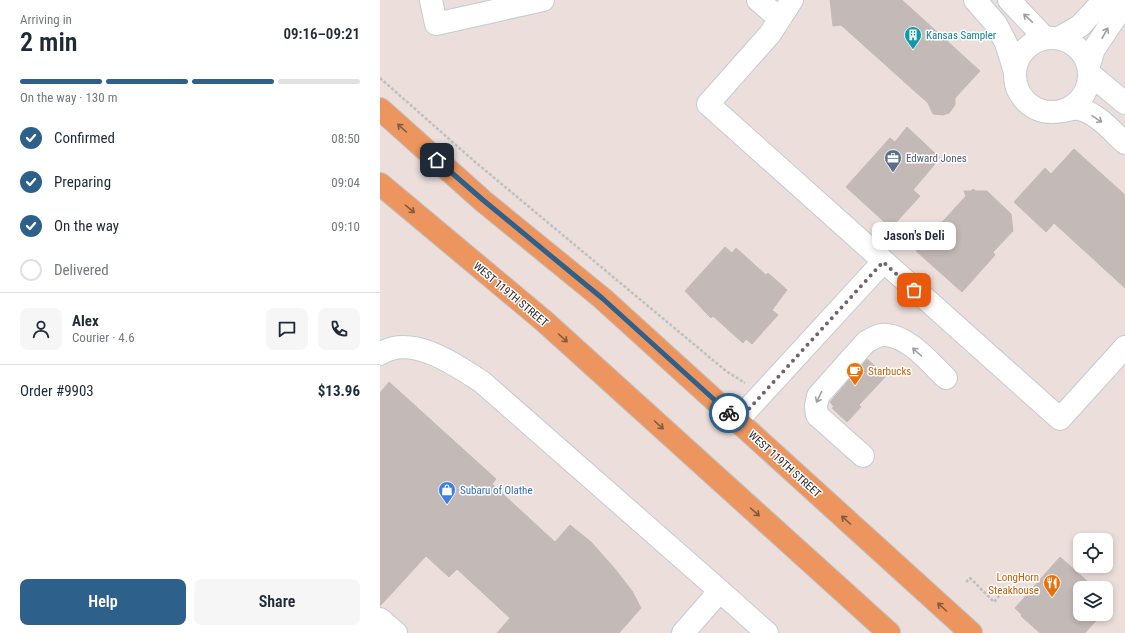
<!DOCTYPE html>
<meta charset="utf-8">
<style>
:root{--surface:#fff;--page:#f6f6f7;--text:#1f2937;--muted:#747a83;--line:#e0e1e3;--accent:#2d618c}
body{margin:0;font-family:"Roboto Condensed",sans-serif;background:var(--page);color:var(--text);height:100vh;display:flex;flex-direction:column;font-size:15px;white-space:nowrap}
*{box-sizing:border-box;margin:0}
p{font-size:13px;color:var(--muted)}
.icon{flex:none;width:22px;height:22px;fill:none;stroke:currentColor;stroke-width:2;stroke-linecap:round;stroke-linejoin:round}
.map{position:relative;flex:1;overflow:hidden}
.details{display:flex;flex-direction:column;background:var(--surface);width:380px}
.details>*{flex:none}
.buttons{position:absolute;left:693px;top:533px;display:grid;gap:8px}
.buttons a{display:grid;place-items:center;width:40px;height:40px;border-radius:8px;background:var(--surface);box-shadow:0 2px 6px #0003;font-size:20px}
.pin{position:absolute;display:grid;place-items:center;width:34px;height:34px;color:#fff;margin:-17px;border-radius:8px;box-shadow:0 2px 6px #0006}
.courier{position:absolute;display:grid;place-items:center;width:40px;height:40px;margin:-20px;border:3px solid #2d618c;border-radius:50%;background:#fff;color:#222;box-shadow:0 1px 5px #0007}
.bubble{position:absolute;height:28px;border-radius:8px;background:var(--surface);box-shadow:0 2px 6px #0003;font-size:13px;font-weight:600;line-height:28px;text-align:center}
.summary em{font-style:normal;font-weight:600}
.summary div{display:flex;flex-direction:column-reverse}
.summary{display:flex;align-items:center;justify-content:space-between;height:68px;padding:0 20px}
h1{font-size:26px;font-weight:600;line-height:30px}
.bar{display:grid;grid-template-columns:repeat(4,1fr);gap:6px 4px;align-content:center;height:48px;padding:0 20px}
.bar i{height:5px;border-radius:3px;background:var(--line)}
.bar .selected{background:var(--accent)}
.bar p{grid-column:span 4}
.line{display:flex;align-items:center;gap:10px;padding:0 20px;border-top:1px solid var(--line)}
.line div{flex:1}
.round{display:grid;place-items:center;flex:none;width:42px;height:42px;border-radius:8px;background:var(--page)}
ol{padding:0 20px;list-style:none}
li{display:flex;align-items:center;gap:12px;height:44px}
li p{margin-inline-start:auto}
li .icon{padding:4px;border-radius:50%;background:var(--accent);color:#fff;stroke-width:4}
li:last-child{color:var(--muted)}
li i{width:22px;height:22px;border:2px solid var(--line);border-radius:50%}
.action{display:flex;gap:8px;margin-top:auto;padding:8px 20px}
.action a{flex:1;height:46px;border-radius:8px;background:var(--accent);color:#fff;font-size:16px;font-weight:600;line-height:46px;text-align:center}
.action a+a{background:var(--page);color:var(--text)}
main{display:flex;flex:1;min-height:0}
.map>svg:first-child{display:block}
.building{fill:#c3bab7;stroke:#c6b9b5}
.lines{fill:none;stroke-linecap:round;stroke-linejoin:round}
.minor-casing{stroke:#c3ccd3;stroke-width:24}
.major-casing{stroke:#bfbfbf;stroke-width:24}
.path{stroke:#bfbfbf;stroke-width:2.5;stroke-dasharray:3 2;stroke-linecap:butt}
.minor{stroke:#fff;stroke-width:22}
.major{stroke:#ed955e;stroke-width:22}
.oneway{stroke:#9f9f9f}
.oneway2{stroke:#815a41}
.done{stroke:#6d6867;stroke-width:4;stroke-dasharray:0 7.2}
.route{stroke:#2d618c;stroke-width:5}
.labels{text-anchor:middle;stroke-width:3;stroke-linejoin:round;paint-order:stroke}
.culture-label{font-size:11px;fill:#0d838f;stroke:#fff;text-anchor:start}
.service-label{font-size:11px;fill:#4e5e75;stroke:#fff;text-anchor:start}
.street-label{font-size:11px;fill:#292929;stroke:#fff}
.food-label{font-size:11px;fill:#c56008;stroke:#fff;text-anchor:start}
.shop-label{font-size:11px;fill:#366cbe;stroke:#fff;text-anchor:start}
</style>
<main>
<section class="details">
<div class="summary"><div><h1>2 min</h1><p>Arriving in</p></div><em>09:16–09:21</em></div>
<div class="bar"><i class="selected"></i><i class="selected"></i><i class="selected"></i><i></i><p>On the way · 130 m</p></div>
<ol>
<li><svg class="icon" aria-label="check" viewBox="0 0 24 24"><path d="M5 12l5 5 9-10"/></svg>Confirmed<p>08:50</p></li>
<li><svg class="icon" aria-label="check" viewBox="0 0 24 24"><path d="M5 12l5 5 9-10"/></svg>Preparing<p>09:04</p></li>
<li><svg class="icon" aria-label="check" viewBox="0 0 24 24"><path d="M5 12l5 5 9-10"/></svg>On the way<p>09:10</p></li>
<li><i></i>Delivered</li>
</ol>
<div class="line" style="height:72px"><a class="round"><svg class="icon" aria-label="person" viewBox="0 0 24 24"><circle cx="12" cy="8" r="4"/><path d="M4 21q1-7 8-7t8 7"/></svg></a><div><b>Alex</b><p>Courier · 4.6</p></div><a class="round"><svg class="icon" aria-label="chat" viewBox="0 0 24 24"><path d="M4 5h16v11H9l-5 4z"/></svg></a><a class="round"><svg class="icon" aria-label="phone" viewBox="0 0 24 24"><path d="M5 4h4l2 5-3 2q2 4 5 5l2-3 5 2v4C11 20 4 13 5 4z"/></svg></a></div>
<div class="line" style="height:52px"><div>Order #9903</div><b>$13.96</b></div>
<div class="action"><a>Help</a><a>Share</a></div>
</section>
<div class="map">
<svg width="745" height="633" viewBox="0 0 745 633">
<rect width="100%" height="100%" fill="#ebdedb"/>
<path class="building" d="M450,0H522L600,71L575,98V105L569,113L563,115L553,114L548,103L461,25L453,26Z
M527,127L560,158L533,190L540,196L511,228L466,187L510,138L515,142Z
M694,149L745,195V288L674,223L666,232L634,202L665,168L671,174Z
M593,189L596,191H607L631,214L633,231L613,252L615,255L582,292L536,251L586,196L584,191H591Z
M345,247L352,253L356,248L386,275L388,273L407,290L392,310L398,315L372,344L366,339L363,343L333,316L331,318L305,291Z
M487,359L506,376L479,405L481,407L467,422L452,408L454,407L450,402Z
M9,382L116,479L112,484L175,542L190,525L211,542L235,569L252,591L261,608L239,633H117L130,618L77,569L69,577L46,556L0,606V393Z
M680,557L715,588H700V614H722L705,633H660L641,616L642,615L635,608Z"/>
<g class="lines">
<defs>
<path id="minor" d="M51,0L56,24L163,0
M378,0L400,19
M412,0L390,34L328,104L680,419L745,347
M595,0L616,24L626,43L635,72
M629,0L665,38
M635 75a37 37 0 1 1 74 0a37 37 0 1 1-74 0Z
M679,38L700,26L724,0
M709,65L714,49L745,3
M710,74L745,103
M683,111C688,110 694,108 699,109C717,113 732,131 745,143
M0,354C31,333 76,365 102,382L340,591
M357,421L503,262
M483,456L437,415L436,406L438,396L486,342C492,339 499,334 506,335C530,337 550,363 566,378
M0,619L16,633
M303,633L340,591L387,633"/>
<path id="major" d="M0,109L103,201L222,298L591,633
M0,184L164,321L509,633"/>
</defs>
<use href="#minor" class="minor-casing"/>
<use href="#major" class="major-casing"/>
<path class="path" d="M0,78L94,161L346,371L365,383
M586,582L590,578L614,602L623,591"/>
<use href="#minor" class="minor"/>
<use href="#major" class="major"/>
</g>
<defs><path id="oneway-shaft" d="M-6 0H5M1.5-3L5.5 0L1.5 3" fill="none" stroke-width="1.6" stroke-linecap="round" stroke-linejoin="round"/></defs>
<g class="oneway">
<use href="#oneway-shaft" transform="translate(648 18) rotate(-137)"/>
<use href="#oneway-shaft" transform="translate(725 33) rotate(-61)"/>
<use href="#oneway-shaft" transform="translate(717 119) rotate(34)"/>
<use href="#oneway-shaft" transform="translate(537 352) rotate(-138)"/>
<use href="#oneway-shaft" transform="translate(439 397) rotate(116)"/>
</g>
<g class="oneway2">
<use href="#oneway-shaft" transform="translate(22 128) rotate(-138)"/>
<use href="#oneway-shaft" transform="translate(30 209) rotate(40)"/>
<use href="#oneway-shaft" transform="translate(183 338) rotate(42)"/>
<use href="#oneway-shaft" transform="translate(279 425) rotate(42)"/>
<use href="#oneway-shaft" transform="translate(375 512) rotate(42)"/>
<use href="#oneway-shaft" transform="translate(466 520) rotate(-138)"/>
<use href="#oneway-shaft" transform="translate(562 607) rotate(-138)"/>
</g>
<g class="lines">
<path class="done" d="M349,413L358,421L503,262L534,290"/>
<path class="route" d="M57,160L103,200L222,298L349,413"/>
</g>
<defs>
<symbol id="building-pin" viewBox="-11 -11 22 30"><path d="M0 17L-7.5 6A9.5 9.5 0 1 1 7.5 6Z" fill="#0f9aa8" stroke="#fff"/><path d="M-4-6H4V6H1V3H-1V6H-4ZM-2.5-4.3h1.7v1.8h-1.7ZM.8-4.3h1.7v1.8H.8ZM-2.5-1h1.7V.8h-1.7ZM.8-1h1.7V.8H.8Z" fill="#fff"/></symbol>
<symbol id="office-pin" viewBox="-11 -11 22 30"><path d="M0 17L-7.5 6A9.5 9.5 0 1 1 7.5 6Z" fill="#5c6f8a" stroke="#fff"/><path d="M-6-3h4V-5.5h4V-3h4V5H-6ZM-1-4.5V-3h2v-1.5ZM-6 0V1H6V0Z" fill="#fff"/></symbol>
<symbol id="cafe-pin" viewBox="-11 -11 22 30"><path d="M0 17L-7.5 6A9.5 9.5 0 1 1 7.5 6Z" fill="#e8710a" stroke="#fff"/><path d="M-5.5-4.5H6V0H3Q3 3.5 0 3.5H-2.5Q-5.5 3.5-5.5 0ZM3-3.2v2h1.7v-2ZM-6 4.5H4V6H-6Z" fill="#fff"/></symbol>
<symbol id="shop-pin" viewBox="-11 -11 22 30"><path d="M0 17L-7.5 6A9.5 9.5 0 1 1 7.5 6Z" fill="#3f7fe0" stroke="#fff"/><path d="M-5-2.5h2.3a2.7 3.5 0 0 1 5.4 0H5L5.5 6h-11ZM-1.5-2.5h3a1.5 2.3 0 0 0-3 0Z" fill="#fff"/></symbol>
<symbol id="restaurant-pin" viewBox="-11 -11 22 30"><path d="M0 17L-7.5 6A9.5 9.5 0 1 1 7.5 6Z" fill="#e8710a" stroke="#fff"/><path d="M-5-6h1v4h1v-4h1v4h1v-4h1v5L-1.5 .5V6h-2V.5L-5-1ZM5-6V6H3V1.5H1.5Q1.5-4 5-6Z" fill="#fff"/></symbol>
</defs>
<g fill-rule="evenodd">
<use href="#building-pin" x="523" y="25" width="20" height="27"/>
<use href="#office-pin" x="503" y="148" width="20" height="27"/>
<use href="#cafe-pin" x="465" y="361" width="20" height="27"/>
<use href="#shop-pin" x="57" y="480" width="20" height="27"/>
<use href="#restaurant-pin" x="662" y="573" width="20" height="27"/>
</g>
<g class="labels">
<g class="culture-label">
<text x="546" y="39">Kansas Sampler</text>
</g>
<g class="service-label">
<text x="526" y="162">Edward Jones</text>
</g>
<g class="street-label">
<text transform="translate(131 294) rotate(40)" y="4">WEST 119TH STREET</text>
<text transform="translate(405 464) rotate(42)" y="4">WEST 119TH STREET</text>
</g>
<g class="food-label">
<text x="488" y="375">Starbucks</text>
<text x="659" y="581" text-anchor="end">LongHorn<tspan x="659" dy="13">Steakhouse</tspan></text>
</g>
<g class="shop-label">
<text x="80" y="494">Subaru of Olathe</text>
</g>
</g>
</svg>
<div class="buttons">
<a><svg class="icon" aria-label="locate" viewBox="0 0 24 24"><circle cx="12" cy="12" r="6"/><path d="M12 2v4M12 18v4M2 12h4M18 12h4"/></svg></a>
<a><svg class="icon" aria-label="layers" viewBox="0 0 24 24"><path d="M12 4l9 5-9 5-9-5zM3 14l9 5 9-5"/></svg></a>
</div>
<div class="pin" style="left:534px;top:290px;background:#ea580c"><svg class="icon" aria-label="bag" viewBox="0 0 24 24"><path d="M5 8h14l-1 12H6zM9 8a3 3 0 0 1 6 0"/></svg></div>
<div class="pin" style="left:57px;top:160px;background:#1f2937"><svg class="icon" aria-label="home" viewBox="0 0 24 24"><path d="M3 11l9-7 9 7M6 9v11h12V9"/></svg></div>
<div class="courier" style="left:349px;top:413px"><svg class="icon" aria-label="bike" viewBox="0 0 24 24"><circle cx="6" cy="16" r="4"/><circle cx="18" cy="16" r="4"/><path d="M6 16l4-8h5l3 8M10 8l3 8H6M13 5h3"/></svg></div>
<div class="bubble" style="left:492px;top:222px;width:84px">Jason's Deli</div>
</div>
</main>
